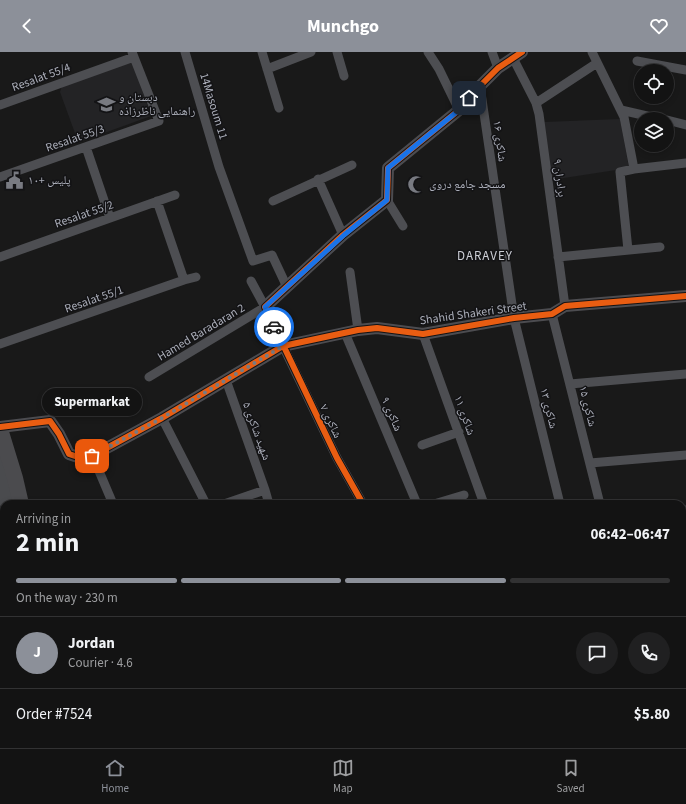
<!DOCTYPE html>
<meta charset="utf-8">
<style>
:root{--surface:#131313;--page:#202021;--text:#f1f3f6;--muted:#9d9ea0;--line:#323233;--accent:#8c9099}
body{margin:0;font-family:"Source Sans 3","Noto Naskh Arabic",sans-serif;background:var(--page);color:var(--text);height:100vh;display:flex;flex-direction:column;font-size:15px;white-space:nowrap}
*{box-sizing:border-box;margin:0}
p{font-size:13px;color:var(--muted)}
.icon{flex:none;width:22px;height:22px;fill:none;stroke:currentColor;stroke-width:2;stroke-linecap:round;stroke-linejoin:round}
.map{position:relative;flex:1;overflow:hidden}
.side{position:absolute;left:0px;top:448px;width:686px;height:248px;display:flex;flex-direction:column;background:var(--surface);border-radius:12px 12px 0 0;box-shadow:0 2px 6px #0003,0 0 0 1px var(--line)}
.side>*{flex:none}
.tools{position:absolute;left:634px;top:12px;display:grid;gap:8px}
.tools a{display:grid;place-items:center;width:40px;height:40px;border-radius:50%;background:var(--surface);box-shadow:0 2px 6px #0003,0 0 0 1px var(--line);font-size:20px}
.pin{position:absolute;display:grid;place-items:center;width:34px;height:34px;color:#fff;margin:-17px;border-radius:8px;box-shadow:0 2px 6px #0006}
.courier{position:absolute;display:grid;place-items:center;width:40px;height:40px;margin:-20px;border:3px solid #1a73e8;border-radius:50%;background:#fff;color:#222;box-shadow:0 1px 5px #0007}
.bubble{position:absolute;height:28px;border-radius:14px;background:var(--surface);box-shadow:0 2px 6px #0003,0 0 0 1px var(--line);font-size:13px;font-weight:700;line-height:28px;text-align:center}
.overview em{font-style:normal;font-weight:700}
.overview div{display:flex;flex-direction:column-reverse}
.overview{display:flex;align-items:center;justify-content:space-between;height:68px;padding:0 16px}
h1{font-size:26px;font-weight:700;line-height:30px}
.bar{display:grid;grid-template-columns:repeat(4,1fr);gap:6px 4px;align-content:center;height:48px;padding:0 16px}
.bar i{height:5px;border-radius:3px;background:var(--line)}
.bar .selected{background:var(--accent)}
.bar p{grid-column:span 4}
.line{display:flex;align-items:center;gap:10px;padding:0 16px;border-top:1px solid var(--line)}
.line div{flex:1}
.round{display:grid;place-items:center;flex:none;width:42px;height:42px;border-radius:21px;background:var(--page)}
header{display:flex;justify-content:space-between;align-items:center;height:52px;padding:0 16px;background:var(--accent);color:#fff;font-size:18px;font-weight:700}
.dock{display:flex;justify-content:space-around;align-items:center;height:56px;border-top:1px solid var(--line);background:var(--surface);font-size:11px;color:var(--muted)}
.dock a{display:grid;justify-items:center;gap:2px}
.dock .selected{color:var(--accent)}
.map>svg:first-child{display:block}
.built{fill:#232325}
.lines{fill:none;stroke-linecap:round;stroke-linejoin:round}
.street{stroke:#4d4e52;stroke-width:9}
.secondary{stroke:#4c4c50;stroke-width:12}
.primary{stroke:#4a4b4e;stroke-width:14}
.highway{stroke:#4b4b4e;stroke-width:16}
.cycleway-casing{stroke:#131315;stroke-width:8}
.cycleway{stroke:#e95d12;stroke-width:6}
.done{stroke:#787a81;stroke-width:4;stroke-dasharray:0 7.2}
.route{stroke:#1a73e8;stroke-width:5}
.labels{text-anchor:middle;stroke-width:3;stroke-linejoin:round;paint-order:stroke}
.street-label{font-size:12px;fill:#abaeb9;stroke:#131315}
.poi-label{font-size:12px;fill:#abaeb9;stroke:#131315;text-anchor:start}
.neighbourhood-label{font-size:13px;letter-spacing:1px;fill:#ccced5;stroke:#131315}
</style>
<header><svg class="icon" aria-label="back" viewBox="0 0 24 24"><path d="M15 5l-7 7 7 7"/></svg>Munchgo<svg class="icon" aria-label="heart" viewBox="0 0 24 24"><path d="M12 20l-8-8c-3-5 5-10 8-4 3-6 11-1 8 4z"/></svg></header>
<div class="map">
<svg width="686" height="696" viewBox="0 0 686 696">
<rect width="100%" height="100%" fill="#191919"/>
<path class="built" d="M132,8L151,64L82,89L76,84L60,40L62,34Z
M620,67L629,116L551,128L544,70Z
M109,692H315L316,696H110Z"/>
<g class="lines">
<path class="street" d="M185,0L219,115L253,209L272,203L287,235
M262,0L279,56
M337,0L344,24
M428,0L439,17L459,58
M492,0L498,16
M592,0L624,65L634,117
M513,6L536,51L539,62L565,254
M637,9L686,18
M267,17L311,0
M480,34L514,266L560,452
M536,51L597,11
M0,53L134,5
M621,58L660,67
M667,68L686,73
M86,95L110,166
M0,125L159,69L132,0
M318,127L343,183
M387,148L403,174
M157,149L184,228
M273,149L352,113
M628,198L620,120L634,117L686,111
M0,205L175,143
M558,205L660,195
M350,220L358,278
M552,262L600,452
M345,281L417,452
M423,282L484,452
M0,292L184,228L196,225
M283,294L337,406L363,452
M149,325L265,255L251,229
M226,328L265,438L269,452
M570,332L686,322
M162,366L206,452
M422,393L459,380
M590,411L686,403
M99,419L113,452
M224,452L265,438
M434,452L464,443
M682,458H686
M682,504L686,502
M682,573L686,571
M682,640L686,638
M564,692L565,696
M633,692L635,696"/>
<path class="secondary" d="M283,294L265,255L343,183L387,148L388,116L459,58L480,34L498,16L522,0
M0,375L50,369L59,382L69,402L81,406L92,404L162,366L283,294L358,278L377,276L423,282L514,266L552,262L565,254L686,244
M325,692L326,696"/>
<path class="primary" d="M0,389L2,430L7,452
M0,478L4,496
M55,692L56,696
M69,692L70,696"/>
<path class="highway" d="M0,377L15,426L21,452
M0,525L4,540
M96,692L97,696
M7,696L10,692"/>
<defs>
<path id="cycleway" d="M0,375L50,369L59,382L69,402L81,406L92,404L162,366L283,294L358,278L377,276L423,282L514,266L552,262L565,254L686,244
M363,452L337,406L265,255L343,183L387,148L388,116L459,58L480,34L498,16L522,0"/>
</defs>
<use href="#cycleway" class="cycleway-casing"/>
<use href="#cycleway" class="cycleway"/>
</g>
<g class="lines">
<path class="done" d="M92,404L162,366L283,294L274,275"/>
<path class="route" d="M274,275L265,255L344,183L387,148L388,116L459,58L469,46"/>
</g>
<defs>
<symbol id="school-bare" viewBox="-9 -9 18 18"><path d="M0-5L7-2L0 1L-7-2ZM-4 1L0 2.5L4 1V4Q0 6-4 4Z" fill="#787a81" stroke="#131315" stroke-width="2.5" paint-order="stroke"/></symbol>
<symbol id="civic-bare" viewBox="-9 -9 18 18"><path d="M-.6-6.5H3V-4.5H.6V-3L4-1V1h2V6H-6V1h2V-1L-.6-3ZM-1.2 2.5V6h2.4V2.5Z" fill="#787a81" stroke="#131315" stroke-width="2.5" paint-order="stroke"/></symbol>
<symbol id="mosque-bare" viewBox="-9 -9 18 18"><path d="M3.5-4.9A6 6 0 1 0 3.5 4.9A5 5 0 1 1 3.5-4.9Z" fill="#787a81" stroke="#131315" stroke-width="2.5" paint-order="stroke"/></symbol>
</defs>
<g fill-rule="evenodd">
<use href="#school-bare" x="94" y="40" width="25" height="25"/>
<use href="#civic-bare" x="2" y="116" width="25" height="25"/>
<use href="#mosque-bare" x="404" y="120" width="25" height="25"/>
</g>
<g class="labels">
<g class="street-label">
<text transform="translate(41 25) rotate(-20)" y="4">Resalat 55/4</text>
<text transform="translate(214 54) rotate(73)" y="4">14Masoum 11</text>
<text transform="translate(75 86) rotate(-19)" y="4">Resalat 55/3</text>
<text transform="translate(500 89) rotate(82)" y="4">شاکری ۱۶</text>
<text transform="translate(560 126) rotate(82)" y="4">برادران ۹</text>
<text transform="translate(84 162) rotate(-19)" y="4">Resalat 55/2</text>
<text transform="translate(94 247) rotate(-19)" y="4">Resalat 55/1</text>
<text transform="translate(473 261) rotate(-8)" y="4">Shahid Shakeri Street</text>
<text transform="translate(201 280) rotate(-31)" y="4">Hamed Baradaran 2</text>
<text transform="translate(588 354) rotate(76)" y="4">شاکری ۱۵</text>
<text transform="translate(549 356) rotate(76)" y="4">شاکری ۱۳</text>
<text transform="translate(392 362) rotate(67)" y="4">شاکری ۹</text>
<text transform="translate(465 363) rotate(70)" y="4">شاکری ۱۱</text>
<text transform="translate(331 369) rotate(65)" y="4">شاکری ۷</text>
<text transform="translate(257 379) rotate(70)" y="4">شهید شاکری ۵</text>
</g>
<g class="poi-label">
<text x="119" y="49">دبستان و<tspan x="119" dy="14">راهنمایی ناظرزاذه</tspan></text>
<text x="28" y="132">پلیس +۱۰</text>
<text x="429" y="136">مسجد جامع دروی</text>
</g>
<g class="neighbourhood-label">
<text x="485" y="208">DARAVEY</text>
</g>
</g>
</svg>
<div class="tools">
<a><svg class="icon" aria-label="locate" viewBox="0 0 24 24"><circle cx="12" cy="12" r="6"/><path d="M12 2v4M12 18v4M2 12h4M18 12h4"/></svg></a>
<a><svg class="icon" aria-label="layers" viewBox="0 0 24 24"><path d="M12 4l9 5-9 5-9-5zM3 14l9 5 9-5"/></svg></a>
</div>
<div class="pin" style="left:92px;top:404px;background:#ea580c"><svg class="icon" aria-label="bag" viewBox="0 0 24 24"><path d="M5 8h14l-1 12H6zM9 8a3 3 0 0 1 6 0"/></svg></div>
<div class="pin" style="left:469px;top:46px;background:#1f2937"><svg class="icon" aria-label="home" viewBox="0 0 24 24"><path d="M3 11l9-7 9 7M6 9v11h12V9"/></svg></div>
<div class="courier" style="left:274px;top:275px"><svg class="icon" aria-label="car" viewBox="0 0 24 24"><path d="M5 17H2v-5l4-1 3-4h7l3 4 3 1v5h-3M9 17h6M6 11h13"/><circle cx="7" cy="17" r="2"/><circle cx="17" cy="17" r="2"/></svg></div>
<div class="bubble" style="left:42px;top:336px;width:100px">Supermarkat</div>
<section class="side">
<div class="overview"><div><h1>2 min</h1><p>Arriving in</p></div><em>06:42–06:47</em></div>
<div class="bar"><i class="selected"></i><i class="selected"></i><i class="selected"></i><i></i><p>On the way · 230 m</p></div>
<div class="line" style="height:72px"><b class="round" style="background:var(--accent);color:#fff">J</b><div><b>Jordan</b><p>Courier · 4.6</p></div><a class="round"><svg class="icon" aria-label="chat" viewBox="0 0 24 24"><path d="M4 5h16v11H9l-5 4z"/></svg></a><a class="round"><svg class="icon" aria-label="phone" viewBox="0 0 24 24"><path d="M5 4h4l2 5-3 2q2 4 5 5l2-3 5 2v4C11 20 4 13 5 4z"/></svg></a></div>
<div class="line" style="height:52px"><div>Order #7524</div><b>$5.80</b></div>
</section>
</div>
<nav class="dock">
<a class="selected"><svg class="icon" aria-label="home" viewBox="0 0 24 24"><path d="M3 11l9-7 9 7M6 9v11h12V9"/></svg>Home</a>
<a><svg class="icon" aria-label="map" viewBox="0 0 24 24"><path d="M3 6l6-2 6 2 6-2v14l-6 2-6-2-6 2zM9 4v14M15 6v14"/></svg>Map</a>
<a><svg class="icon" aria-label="saved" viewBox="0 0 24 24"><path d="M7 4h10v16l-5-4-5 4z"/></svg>Saved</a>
</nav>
